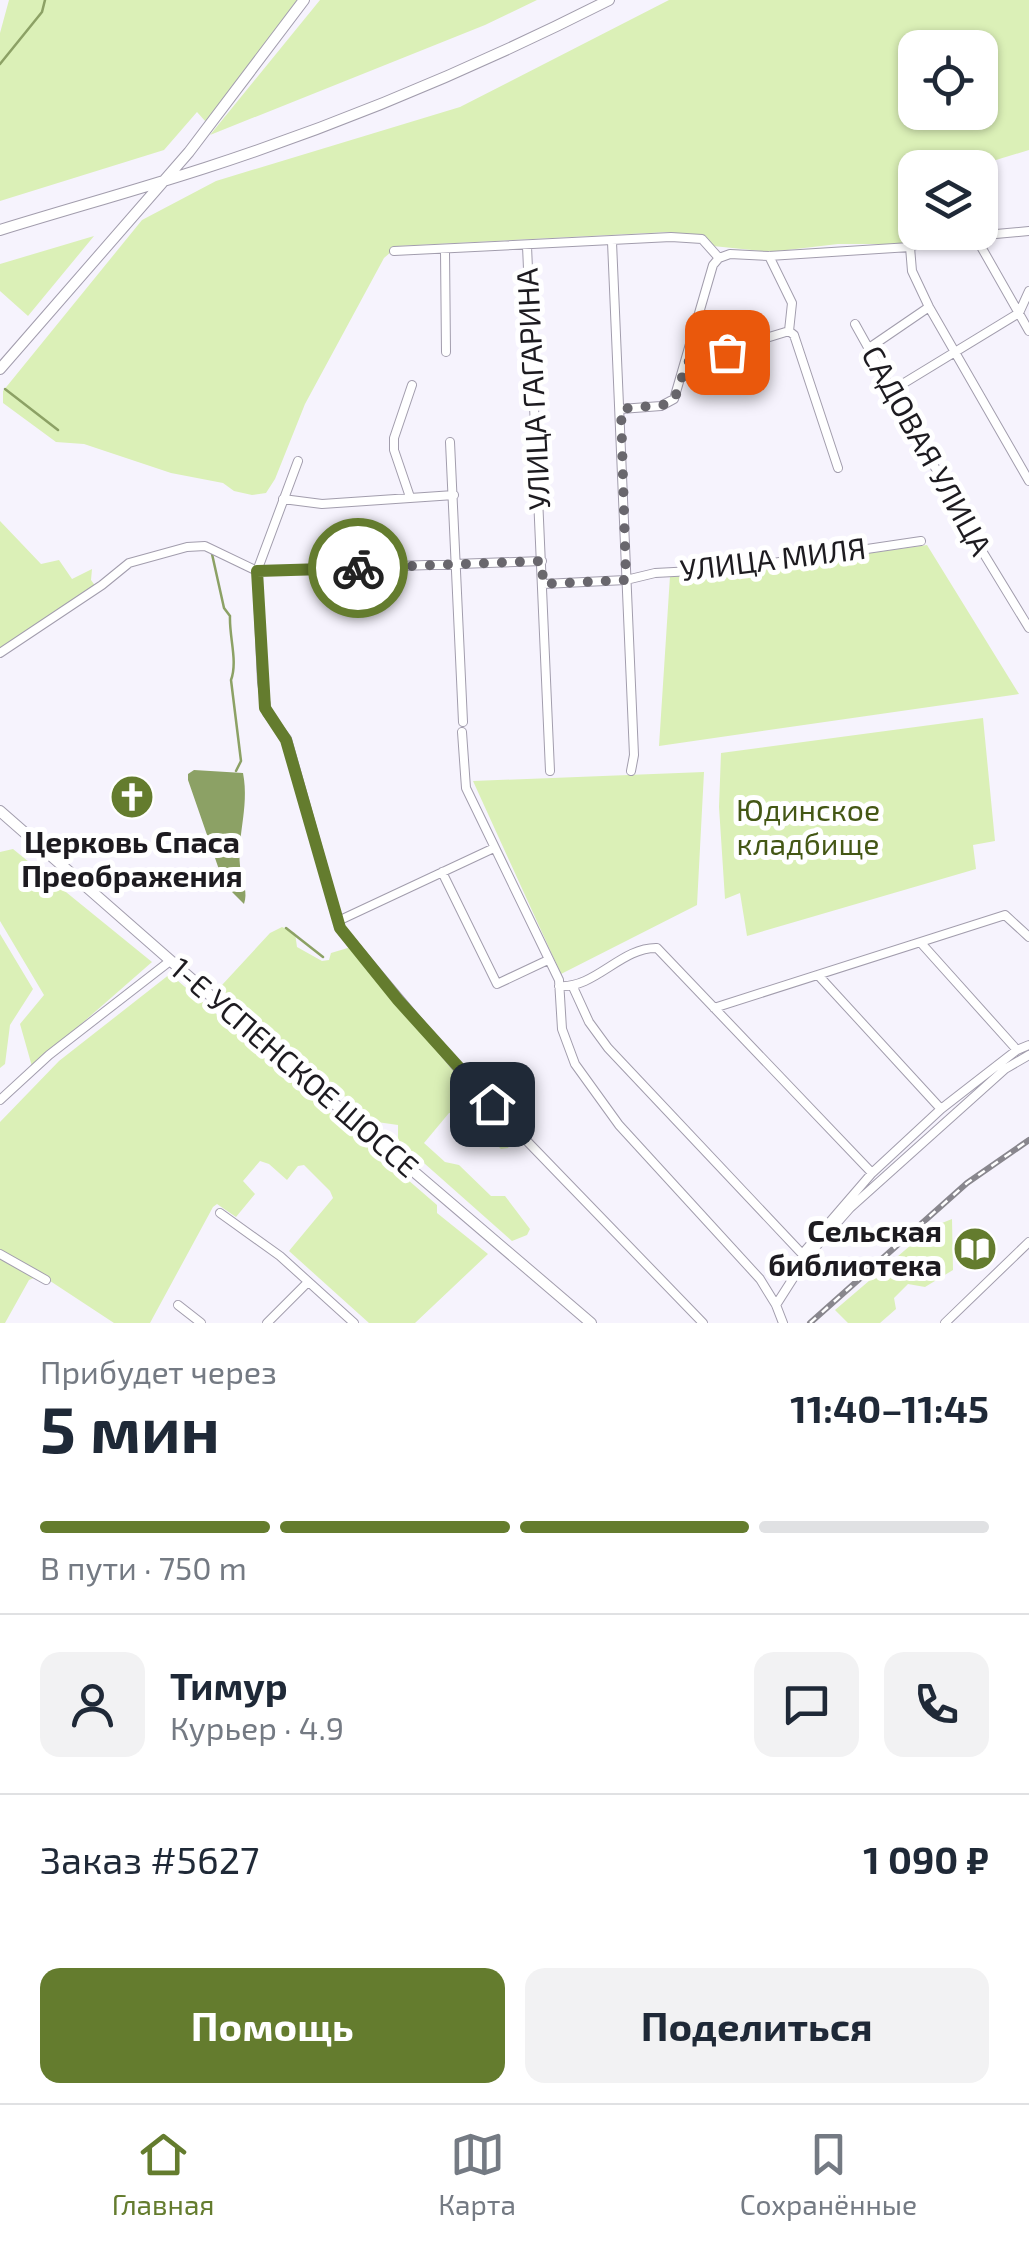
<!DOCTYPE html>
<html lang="ru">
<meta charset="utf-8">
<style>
:root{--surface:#fff;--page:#f2f2f3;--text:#1f2937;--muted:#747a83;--line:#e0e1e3;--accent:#647c2e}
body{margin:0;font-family:"Exo 2",sans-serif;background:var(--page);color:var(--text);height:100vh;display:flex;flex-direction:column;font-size:38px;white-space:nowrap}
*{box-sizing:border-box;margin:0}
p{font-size:32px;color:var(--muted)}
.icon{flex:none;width:55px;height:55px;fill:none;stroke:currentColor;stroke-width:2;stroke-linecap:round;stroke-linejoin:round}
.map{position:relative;height:1323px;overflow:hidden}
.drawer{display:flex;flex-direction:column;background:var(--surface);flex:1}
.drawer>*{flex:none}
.fabs{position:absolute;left:898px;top:30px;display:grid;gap:20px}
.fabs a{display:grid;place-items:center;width:100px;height:100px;border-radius:20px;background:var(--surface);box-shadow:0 2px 8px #0004;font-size:50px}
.pin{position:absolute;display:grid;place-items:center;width:85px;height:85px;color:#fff;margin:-42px;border-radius:20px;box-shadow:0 5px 15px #0006}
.courier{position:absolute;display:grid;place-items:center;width:100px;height:100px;margin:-50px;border:8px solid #647c2e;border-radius:50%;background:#fff;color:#222;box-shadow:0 2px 12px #0007}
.head em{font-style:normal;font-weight:700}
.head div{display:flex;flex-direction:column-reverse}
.head{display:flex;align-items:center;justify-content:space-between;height:170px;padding:0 40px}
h1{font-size:65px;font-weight:700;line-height:75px}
.bar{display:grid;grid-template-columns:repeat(4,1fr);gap:15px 10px;align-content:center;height:120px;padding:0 40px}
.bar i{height:12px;border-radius:8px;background:var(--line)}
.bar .on{background:var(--accent)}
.bar p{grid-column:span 4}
.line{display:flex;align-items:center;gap:25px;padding:0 40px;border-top:2px solid var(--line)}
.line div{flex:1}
.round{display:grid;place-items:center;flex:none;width:105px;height:105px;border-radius:20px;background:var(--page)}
.primary-button{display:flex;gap:20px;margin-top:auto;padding:20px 40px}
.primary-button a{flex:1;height:115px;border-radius:20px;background:var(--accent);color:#fff;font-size:40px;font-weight:700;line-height:115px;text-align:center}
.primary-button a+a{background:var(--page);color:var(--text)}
.tab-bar{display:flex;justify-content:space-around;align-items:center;height:140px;border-top:2px solid var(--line);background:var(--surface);font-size:28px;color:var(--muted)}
.tab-bar a{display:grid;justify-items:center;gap:5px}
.tab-bar .on{color:var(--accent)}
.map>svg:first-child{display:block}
.green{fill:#dbf0b7;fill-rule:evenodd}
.water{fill:#8ca165}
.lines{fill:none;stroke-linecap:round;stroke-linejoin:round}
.stream{stroke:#8ca165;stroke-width:2.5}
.street-casing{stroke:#a29dad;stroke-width:10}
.secondary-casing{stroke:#a29dad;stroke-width:12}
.street{stroke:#fff;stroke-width:8}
.secondary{stroke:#fff;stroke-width:10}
.rail-casing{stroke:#89878e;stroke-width:6}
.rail{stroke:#fff;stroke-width:2.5;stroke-dasharray:8;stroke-linecap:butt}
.done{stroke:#69676d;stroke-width:10;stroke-dasharray:0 18}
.route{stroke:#647c2e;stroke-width:12}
.labels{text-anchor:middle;stroke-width:10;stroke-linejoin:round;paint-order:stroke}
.street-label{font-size:30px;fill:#1d1b20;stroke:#fff}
.park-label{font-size:30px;fill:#445715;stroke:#fff}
.poi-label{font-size:30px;font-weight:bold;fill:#1d1b20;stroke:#fff}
</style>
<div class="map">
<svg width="1029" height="1323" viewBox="0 0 1029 1323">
<rect width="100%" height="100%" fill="#f6f3fd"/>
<path class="green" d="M9,0H297L206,122L197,112L164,150L0,201V33Z
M320,0H537L485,25L210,135Z
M669,0H1029V150L973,167L915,168V232L927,233L915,241L897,244H838L770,252L713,246L704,237L669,232L398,246L384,258L305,404L275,479L266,493L252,495L234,491L223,483L171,473L84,444L56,442L3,403V391L142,220L216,181L460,107ZM915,48H980V112H915Z
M94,236L28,316L0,291V264Z
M0,521L41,564L59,560L72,579L92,569L91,580L96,587L0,648Z
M927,545L1019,694L659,746L670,576L731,573Z
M983,718L995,841L973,845L976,869L747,936L740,893L725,899L719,807L721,753Z
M704,772L697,905L561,974L473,781Z
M13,849L152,962L48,1053L33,1070L20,1024L44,995L0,921V852Z
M282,927L295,933L297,947L322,961L329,960L331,953L351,947L461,1080L516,1135L508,1148L501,1149L464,1114L449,1113L424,1143L445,1162L459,1165L491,1196H505L530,1229L527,1235L512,1241L398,1140V1125L377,1122L364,1113L224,992L222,985L270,933Z
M0,934L33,989L10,1025L5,1064L0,1068Z
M170,974L437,1205V1213L488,1254L415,1323H369L289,1251L333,1198L330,1191L304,1165L298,1166L287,1180L269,1164L260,1161L243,1181L255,1194L236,1217L217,1204L213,1207L150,1323H114L41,1275L29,1280L5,1323H0V1122L59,1061Z
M952,1219L953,1270L925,1287L908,1284L894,1298L896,1309L880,1323H848L835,1310L932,1227Z"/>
<path class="water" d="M194,770L243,773C250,809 235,840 241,872C243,884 248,892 244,904L224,884L188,780V774Z"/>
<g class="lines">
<path class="stream" d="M0,64L42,12L45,0
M5,389L58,430
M212,554L224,608L230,616C229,637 238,661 231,680L241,761L236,771
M286,928L323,957"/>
<defs>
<path id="street" d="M975,236L1029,331
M612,242L634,755L631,771
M527,246L550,771
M910,247L912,271L929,307L1029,481
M394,251L671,237L702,239L719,258
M445,251L446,352
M769,256L792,303L789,331L794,335L838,468
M719,258L730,254L769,256L910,247L930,240L1029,231
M855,324L976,541L1029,628
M869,348L929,307
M687,362L789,331
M891,391L1019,313L1029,291
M621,409L661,406L674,399L713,265L719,258
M450,442L463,722
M298,461L257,571L262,682L267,713L287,739L340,928L464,1076L703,1323
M410,497L394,450V438L412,385
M283,499L322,504L454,495
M543,584L626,580L655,573L731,569L921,541
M0,653L102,585L129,563L187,547L205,546L257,571L542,561
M462,732L466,788L559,980L562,1029L575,1064L619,1125L760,1279L776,1305L783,1323
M442,872L497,984L548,960
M338,921L494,848
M921,943L1017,1050
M818,975L941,1109
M559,986C595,989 621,947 657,948L872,1173
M573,987L589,1022L608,1048L806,1258
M714,1008L1005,915L1029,937
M0,1100L49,1055L170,961
M220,1213L280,1256L354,1323
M803,1253L872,1173L941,1109L1017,1050L1029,1045
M0,1254L46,1280
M178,1305L201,1323
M776,1305L806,1258L850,1208L1005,1069L1029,1055
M267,1323L308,1282
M945,1323L1029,1242"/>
<path id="secondary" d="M0,230C68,209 137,190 205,168C344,123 479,66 609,0
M0,369L189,152L304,0
M0,811L309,1082L591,1323"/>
</defs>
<use href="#street" class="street-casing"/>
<use href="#secondary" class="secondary-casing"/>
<use href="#street" class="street"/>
<use href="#secondary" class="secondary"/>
<defs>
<path id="rail" d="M810,1323L967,1183L1029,1140"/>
</defs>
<use href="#rail" class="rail-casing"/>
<use href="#rail" class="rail"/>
</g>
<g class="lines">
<path class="done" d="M358,568L542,561L543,584L626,580L621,409L670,404L677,393L687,362L727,352"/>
<path class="route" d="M358,568L257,571L265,708L286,740L340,928L398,1000L492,1104"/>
</g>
<defs>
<symbol id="church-disc" viewBox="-11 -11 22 22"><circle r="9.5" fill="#647c2e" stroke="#fff"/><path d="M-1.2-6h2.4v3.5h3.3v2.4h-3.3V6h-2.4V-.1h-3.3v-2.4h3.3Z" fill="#fff"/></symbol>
<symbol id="library-disc" viewBox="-11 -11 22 22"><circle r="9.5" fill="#647c2e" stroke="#fff"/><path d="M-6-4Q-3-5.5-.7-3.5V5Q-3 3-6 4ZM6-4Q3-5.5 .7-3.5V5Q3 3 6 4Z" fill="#fff"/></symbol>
</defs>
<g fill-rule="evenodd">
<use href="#church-disc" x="107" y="772" width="50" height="50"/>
<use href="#library-disc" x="950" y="1224" width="50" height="50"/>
</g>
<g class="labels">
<g class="street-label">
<text transform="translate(534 389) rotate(-93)" y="10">УЛИЦА ГАГАРИНА</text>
<text transform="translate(926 451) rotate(61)" y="10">САДОВАЯ УЛИЦА</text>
<text transform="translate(773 560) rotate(-7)" y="10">УЛИЦА МИЛЯ</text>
<text transform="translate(294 1068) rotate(41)" y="10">1-Е УСПЕНСКОЕ ШОССЕ</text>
</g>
<g class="park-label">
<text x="808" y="821">Юдинское<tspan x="808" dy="34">кладбище</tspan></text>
</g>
<g class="poi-label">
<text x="132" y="853">Церковь Спаса<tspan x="132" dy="34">Преображения</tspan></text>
<text x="942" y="1242" text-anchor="end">Сельская<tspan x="942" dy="34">библиотека</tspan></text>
</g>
</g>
</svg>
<div class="fabs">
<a><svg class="icon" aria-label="locate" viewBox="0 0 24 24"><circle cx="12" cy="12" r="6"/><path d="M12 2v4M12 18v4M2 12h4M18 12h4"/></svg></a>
<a><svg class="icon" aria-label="layers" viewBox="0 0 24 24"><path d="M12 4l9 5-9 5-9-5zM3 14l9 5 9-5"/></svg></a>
</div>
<div class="pin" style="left:727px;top:352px;background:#ea580c"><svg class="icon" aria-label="bag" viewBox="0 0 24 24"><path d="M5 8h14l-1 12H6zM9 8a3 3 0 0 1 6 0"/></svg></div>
<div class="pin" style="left:492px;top:1104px;background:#1f2937"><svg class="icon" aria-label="home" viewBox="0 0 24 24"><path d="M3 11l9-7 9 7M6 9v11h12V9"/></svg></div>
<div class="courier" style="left:358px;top:568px"><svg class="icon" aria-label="bike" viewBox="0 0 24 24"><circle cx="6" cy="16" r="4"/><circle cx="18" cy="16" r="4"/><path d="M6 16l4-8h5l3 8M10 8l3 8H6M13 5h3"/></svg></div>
</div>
<section class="drawer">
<div class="head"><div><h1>5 мин</h1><p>Прибудет через</p></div><em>11:40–11:45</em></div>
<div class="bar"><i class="on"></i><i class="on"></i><i class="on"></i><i></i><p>В пути · 750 m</p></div>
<div class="line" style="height:180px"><a class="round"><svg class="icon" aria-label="person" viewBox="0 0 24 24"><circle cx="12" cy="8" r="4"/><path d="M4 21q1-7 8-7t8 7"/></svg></a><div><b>Тимур</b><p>Курьер · 4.9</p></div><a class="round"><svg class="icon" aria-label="chat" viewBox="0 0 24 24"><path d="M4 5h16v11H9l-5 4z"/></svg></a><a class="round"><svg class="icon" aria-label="phone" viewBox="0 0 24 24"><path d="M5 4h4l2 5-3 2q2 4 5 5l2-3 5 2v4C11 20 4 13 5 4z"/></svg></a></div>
<div class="line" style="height:130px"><div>Заказ #5627</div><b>1 090 ₽</b></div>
<div class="primary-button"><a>Помощь</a><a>Поделиться</a></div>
</section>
<nav class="tab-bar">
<a class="on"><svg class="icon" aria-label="home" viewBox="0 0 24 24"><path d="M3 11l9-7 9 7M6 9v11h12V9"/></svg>Главная</a>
<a><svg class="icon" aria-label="map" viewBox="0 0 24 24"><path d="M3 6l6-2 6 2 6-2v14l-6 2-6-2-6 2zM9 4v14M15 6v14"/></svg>Карта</a>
<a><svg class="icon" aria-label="saved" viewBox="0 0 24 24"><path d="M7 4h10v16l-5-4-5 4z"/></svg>Сохранённые</a>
</nav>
